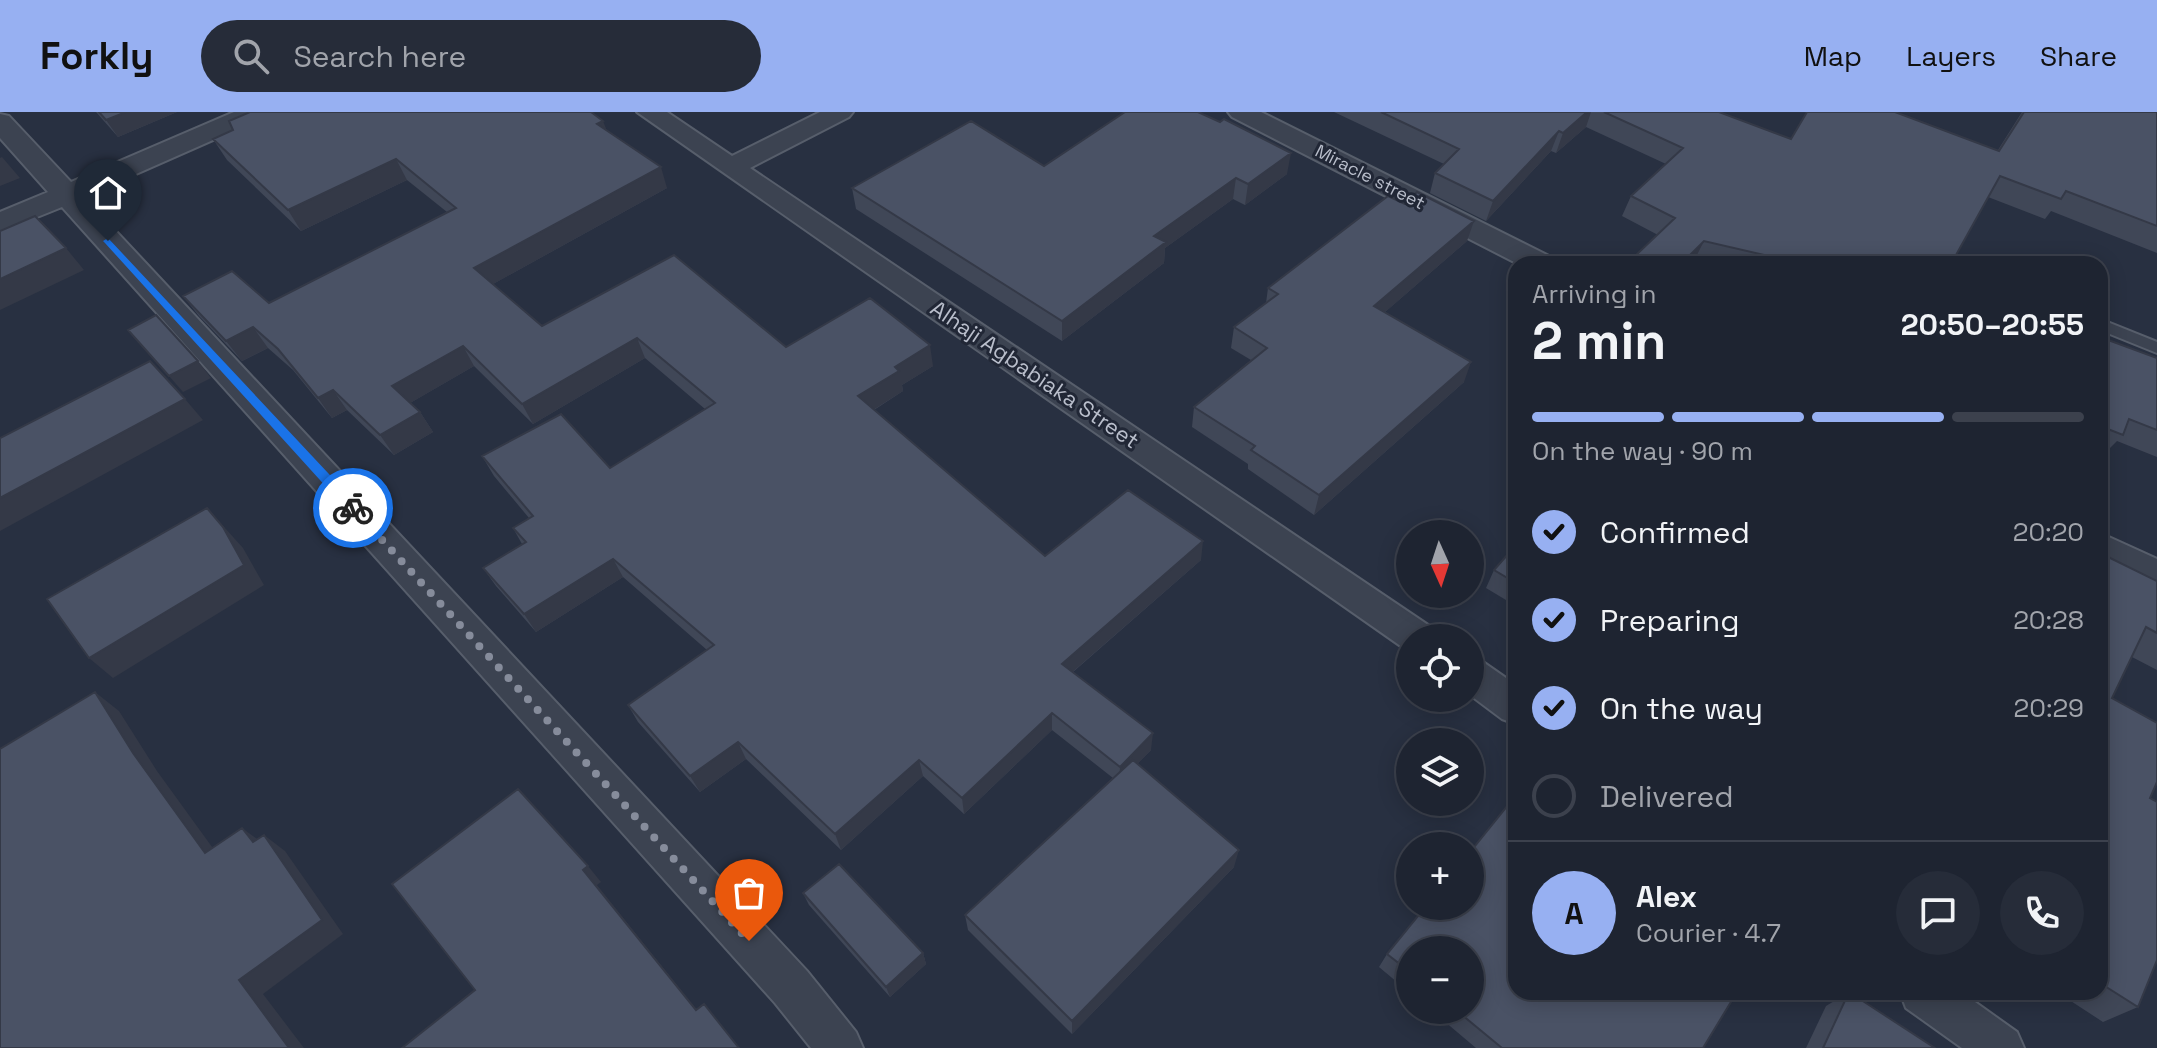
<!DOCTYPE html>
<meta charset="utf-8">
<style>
:root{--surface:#1e2431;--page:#262c39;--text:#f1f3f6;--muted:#a1a4ab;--line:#3c414d;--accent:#97b0f2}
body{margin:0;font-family:"Space Grotesk",sans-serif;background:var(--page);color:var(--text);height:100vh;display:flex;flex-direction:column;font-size:30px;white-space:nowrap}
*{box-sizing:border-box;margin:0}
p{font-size:26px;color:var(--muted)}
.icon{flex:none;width:44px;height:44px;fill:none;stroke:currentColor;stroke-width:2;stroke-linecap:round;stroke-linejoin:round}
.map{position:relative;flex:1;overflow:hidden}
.drawer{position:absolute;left:1508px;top:144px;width:600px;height:744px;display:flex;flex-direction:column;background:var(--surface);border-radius:24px;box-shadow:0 4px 20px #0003,0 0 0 2px var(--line)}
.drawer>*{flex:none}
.needle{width:52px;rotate:177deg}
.tools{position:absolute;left:1396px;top:408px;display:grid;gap:16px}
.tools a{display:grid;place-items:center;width:88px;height:88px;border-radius:50%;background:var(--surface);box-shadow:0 4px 20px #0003,0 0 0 2px var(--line);font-size:40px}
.pin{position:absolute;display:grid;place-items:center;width:68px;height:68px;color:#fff;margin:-82px -34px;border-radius:50% 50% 50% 0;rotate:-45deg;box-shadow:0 0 8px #0007}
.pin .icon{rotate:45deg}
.courier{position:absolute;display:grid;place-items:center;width:80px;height:80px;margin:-40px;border:6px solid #1a73e8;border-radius:50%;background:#fff;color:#222;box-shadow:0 2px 10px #0007}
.head em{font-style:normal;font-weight:800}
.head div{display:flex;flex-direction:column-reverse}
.head{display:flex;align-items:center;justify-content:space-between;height:136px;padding:0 24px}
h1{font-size:52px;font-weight:800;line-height:60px}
.bar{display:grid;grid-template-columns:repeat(4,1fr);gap:12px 8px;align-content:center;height:96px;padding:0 24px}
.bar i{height:10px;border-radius:6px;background:var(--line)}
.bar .selected{background:var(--accent)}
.bar p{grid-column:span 4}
.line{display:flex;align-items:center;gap:20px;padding:0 24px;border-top:2px solid var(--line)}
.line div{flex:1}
.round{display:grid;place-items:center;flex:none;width:84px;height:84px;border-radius:42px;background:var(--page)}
ol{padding:0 24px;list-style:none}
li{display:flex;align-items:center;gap:24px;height:88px}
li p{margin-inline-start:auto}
li .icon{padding:8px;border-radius:50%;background:var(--accent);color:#111;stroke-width:4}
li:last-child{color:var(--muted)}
li i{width:44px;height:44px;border:4px solid var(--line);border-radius:50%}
header{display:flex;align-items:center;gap:48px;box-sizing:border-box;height:112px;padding:0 40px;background:var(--accent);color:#111}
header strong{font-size:38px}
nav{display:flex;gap:44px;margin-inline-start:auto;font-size:28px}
.search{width:560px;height:72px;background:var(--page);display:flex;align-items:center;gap:20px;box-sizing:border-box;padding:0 28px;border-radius:44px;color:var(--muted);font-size:30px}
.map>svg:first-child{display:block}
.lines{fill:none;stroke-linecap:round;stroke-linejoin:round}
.lane-casing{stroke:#575e6b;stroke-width:4}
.street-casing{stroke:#575e6b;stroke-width:4}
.lane{fill:#3c4351;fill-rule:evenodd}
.street{fill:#3c4351;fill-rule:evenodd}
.wall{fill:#404757}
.shaded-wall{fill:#343947}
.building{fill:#4a5265;stroke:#343947;stroke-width:2}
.route{fill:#1a73e8}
.done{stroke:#868c9b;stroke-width:8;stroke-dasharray:0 14.4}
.labels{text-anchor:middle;stroke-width:6;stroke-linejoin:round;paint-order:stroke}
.far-street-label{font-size:18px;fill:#b9becb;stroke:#212736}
.street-label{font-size:22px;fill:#b9becb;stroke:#212736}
</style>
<header>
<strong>Forkly</strong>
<div class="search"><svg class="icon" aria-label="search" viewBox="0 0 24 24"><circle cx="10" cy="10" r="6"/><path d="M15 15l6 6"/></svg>Search here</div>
<nav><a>Map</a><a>Layers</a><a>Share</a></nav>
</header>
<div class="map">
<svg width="2157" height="936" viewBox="0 0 2157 936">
<rect width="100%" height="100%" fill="#283041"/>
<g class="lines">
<defs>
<path id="lane" d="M2100,207L2157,230V241L2100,218Z"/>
<path id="street" d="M234,0H269L265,5L84,85L807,859L856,920L863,936H811L775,891L62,95L0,120V100L48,80L0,26V2L9,4L71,70Z
M637,0H667L732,44L820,0H853L849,5L750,56L1431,515L1437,526H1410V539L1405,537Z
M1228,0H1261L1551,145L1556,152H1518L1232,5Z
M2100,421L2157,447V477L2100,451Z
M1470,546L1483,550L1516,573V612L1502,607L1470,583Z
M1900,880H1961L2017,920L2024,936H1962L1906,896Z"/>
</defs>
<use href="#lane" class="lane-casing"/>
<use href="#street" class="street-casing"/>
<use href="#lane" class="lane"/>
<use href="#street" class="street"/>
</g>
<path class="wall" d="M96,0H177L118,25Z
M1334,0H1719L1791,27L1998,38L2022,0H2157V141L2051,99L2045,107L1988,85L1951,152H1707L1694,149L1690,152H1632L1635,144L1658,123L1622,104L1631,84L1666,52L1586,15L1556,41L1551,39L1486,109L1430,81L1435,61L1444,52Z
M607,19L667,76L493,172L542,214L786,235L933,254L902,273L903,279L874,298L1045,444L1201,448L1073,560L1151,638L1137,652L1234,755L1072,922L968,818L965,803L1113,666L1052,618L964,702L923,664L841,738L746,647L700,680L638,610L628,593L707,538L623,465L536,520L496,474L483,456L522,432L513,416L529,406L494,364L482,344L610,356L705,297L645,246L533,312L474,254L410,291L420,300L433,320L394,343L347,298L332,306L293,258L268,236L242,249L199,204L183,184L269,191L447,100L407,68L301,119L227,48L213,27Z
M1044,54L1287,62L1245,93L1233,87L1165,136L1164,151L1062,229L856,97L852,76Z
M1467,129L1385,200L1464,270L1314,403L1248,357V352L1192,315L1194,295L1251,248L1231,236L1234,215L1266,191L1268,176Z
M2100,225L2157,246V345L2117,329L2104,342L2100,341Z
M1516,433V494L1486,476L1494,458Z
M2100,441L2157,469V558L2132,545L2112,586L2150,686L2138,895L2103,910L2057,880H2100Z
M1516,683V880H1737L1703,936H1476L1431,898H1470V838H1410V881L1379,855L1387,842L1426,794H1470V740Z
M803,781L923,841L926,852L890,885L809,793Z
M1849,880L1935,936H1806L1826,894Z"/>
<path class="shaded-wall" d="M126,0H177L118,25L106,8Z
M1587,0H1591L1586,15L1556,41L1563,21Z
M603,9L611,29L597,12Z
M1559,19L1551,39L1486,109L1493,89Z
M1291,41L1287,62L1245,93L1248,72Z
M2,45L20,66L0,74V46Z
M396,47L407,68L301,119L288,98Z
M661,55L667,76L484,177L474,156Z
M1236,66L1233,87L1165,136L1164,151L1062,229V209L1154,124Z
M1474,109L1467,129L1369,214L1374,194Z
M1704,129L1694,149L1690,152H1681Z
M66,136L84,158L0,198V167Z
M253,215L268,236L242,249L226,229Z
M637,226L645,246L533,312L522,292Z
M930,233L933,254L902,273L903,279L862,305L858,284L895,255Z
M463,234L474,254L405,294L392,274Z
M198,249L211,266L183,280L169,264Z
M1471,250L1464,270L1314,403L1319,383Z
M333,278L347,298L332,306L318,286Z
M185,287L203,308L0,419V386Z
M420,300L433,320L394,343L380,323Z
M207,396L243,436L264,473L113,566L89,546Z
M1203,429L1201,448L1062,569V552Z
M613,447L623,465L536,520L524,502Z
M95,580L119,599L157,659L228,757L205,741L133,641Z
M1052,601V618L964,702L962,686Z
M1153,621L1151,638L1119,671L1120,655Z
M738,630L746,647L700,680L690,664Z
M919,648L923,664L841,738L835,722Z
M242,716L264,732L253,730Z
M264,723L285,739L343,822L263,882L304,936H289L239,868Z
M1239,738L1234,755L1072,922V909Z
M588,754L601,770L597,773L707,911L583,758Z
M923,841L926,852L890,885L886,875Z"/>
<path class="building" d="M99,0H126L106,8Z
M250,0H591L603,9L597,12L661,55L474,156L542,214L674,143L786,235L870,186L930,233L895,255L899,259L858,284L1045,444L1128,378L1203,429L1062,552L1153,621L1120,655L1052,601L962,686L919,648L835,722L738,630L690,664L628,593L714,533L613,447L524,502L483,456L526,430L513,416L533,404L482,344L561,302L610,356L715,291L637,226L522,292L463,234L392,274L420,300L380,323L333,278L318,286L278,237L253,215L226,229L183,184L232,159L269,191L456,96L396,47L288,98L213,27L233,18L229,9Z
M1125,0H1198L1220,10L1224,7L1291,41L1248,72L1236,66L1154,124L1166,130L1062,209L852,76L971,9L1044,54Z
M1381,0H1587L1563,21L1559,19L1493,89L1435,61L1459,37Z
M1604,0H1719L1791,27L1807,0H1895L1999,39L2024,0H2157V114L2066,79L2061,87L2000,64L1951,152H1803L1704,129L1681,152H1652L1635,144L1675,106L1631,84L1683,36Z
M1417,80L1474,109L1374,194L1471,250L1319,383L1251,338L1255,334L1194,295L1267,236L1234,215L1278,182L1268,176L1388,84L1405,92Z
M35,104L66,136L0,167V119Z
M156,203L198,249L169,264L128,218Z
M2100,225L2157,246V318L2129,307L2123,323L2100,314Z
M150,249L185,287L0,386V326Z
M207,396L223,415L244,453L89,546L47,487Z
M1516,433V471L1494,458Z
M2100,441L2157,469V521L2146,515L2112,586L2157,611V670L2150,686L2157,690V848L2138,895L2100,871Z
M95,580L133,641L205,741L242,716L253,730L264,723L322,808L239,868L289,936H0V637Z
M1133,648L1239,738L1072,909L965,803Z
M518,677L588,754L583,758L696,898L704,892L739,936H402L475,878L392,772Z
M1516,683V880H1737L1703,936H1502L1456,898H1470V838H1410V860L1387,842L1426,794H1470V740Z
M839,752L923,841L886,875L803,781Z
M1849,880L1935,936H1823Z"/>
<path class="route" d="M108,126L358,393V400H349L105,131L103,129Z"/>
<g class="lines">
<path class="done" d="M353,396L749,829"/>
</g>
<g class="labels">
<g class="far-street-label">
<text transform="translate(1370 65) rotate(27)" y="6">Miracle street</text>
</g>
<g class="street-label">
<text transform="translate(1035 262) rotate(34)" y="8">Alhaji Agbabiaka Street</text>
</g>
</g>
</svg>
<div class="tools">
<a><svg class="needle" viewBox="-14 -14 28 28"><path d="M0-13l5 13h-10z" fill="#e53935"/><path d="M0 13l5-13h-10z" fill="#a1a4ab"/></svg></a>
<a><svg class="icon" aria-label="locate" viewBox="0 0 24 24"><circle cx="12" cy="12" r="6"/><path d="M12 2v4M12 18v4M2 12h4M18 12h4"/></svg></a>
<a><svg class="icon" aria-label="layers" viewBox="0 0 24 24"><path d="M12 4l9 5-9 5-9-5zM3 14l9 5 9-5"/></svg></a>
<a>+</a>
<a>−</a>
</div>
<div class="pin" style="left:749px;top:829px;background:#ea580c"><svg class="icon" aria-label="bag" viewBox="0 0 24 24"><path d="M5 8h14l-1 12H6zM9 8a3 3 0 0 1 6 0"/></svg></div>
<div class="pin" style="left:108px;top:129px;background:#1f2937"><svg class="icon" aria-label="home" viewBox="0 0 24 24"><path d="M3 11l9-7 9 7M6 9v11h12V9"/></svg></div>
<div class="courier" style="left:353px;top:396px"><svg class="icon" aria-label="bike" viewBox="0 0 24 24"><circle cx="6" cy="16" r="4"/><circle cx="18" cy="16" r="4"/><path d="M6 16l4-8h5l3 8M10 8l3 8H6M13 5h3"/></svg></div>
<section class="drawer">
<div class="head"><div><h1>2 min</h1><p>Arriving in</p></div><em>20:50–20:55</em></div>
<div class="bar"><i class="selected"></i><i class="selected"></i><i class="selected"></i><i></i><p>On the way · 90 m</p></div>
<ol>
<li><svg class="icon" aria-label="check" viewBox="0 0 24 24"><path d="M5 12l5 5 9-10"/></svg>Confirmed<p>20:20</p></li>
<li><svg class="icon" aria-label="check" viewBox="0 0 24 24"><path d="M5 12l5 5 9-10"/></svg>Preparing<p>20:28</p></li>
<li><svg class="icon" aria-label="check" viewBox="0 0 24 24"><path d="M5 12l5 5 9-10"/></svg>On the way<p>20:29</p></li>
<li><i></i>Delivered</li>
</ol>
<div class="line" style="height:144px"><b class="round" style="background:var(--accent);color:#111">A</b><div><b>Alex</b><p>Courier · 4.7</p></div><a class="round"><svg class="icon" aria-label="chat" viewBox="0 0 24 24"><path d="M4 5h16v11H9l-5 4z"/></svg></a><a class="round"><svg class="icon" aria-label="phone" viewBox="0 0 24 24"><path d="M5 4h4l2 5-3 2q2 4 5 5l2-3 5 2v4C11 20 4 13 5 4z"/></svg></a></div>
</section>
</div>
